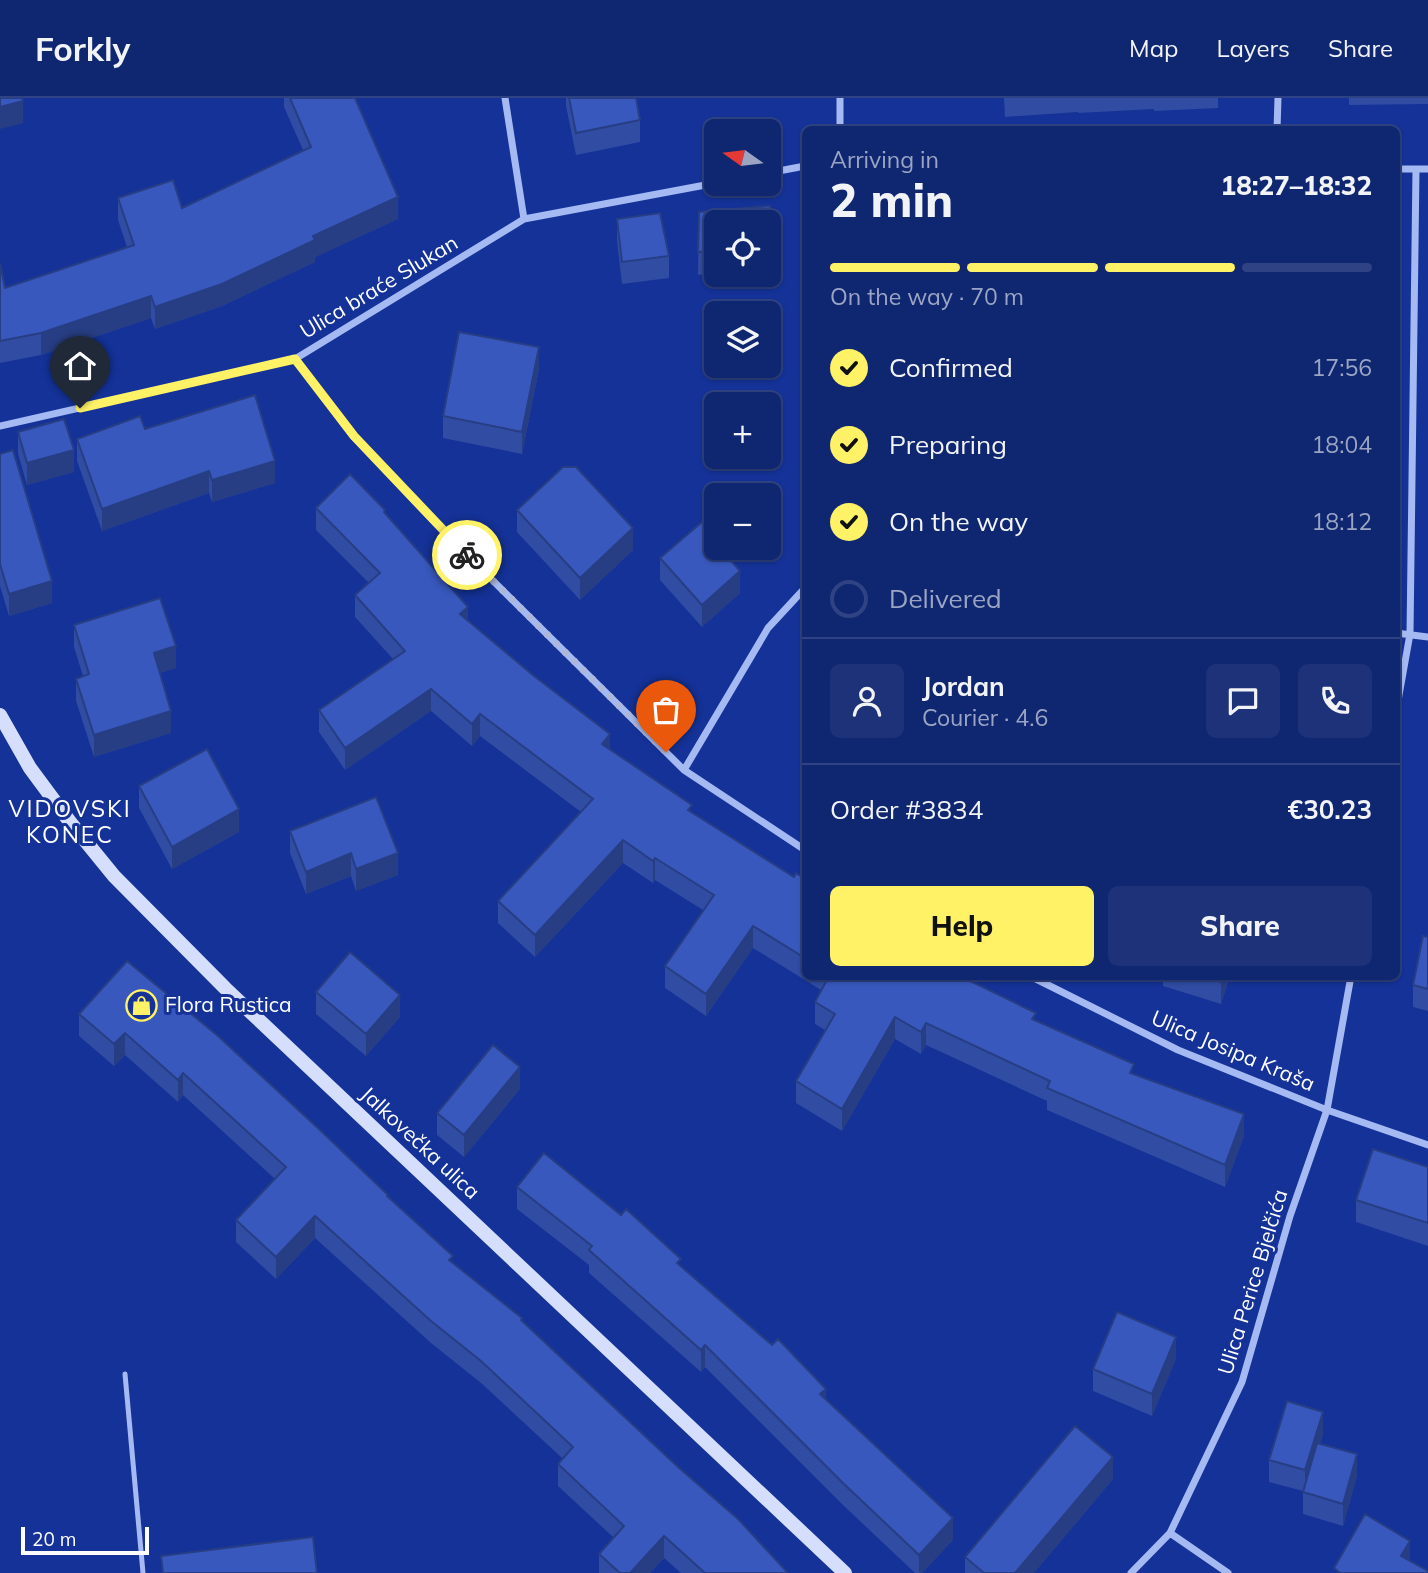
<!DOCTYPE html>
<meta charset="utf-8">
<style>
:root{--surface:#0f2671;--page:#1d3279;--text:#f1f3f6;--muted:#9ba5c3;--line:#2f4384;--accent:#fff267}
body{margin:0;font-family:Mulish,sans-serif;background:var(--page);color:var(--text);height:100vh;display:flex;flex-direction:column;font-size:26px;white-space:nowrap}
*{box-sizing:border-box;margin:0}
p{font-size:23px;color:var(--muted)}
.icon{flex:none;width:38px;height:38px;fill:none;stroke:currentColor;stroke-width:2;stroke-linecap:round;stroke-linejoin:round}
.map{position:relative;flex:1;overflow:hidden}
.panel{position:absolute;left:802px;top:28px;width:598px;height:854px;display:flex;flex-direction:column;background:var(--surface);border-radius:10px;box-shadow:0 2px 5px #0004,0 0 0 2px var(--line)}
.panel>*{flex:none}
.needle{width:46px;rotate:284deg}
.buttons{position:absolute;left:704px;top:21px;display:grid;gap:14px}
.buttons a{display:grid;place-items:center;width:77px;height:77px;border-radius:10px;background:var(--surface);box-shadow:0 2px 5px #0004,0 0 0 2px var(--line);font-size:35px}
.scale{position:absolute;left:21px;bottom:18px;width:128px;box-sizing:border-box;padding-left:7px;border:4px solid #fff;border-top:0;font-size:19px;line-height:24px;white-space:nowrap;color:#fff;-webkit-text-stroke:5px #143297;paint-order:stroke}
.pin{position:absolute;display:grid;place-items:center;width:60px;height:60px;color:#fff;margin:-72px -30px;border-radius:50% 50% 50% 0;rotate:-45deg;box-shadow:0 0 7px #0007}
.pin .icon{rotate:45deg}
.courier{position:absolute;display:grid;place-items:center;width:70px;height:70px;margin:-35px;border:5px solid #fff267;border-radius:50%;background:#fff;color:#222;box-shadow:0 2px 9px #0007}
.summary em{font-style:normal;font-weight:800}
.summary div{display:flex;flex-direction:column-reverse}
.summary{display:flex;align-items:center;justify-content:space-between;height:119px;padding:0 28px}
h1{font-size:46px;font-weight:800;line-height:52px}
.bar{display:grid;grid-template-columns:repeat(4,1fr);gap:10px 7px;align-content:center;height:84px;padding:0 28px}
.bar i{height:9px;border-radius:5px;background:var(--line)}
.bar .active{background:var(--accent)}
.bar p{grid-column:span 4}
.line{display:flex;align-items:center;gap:18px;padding:0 28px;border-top:2px solid var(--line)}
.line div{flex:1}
.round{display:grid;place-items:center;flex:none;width:74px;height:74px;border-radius:10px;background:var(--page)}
ol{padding:0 28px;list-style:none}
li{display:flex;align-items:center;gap:21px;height:77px}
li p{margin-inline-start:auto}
li .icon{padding:7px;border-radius:50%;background:var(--accent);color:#111;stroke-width:4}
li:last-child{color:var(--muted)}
li i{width:38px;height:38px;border:4px solid var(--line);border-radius:50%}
.cta{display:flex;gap:14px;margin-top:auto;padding:14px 28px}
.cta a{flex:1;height:80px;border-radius:10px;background:var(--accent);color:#111;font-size:28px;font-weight:800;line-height:80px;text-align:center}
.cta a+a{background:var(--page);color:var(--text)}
header{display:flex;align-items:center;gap:42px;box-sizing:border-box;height:98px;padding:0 35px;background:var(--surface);border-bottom:2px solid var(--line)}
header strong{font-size:33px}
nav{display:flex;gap:38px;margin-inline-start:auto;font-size:24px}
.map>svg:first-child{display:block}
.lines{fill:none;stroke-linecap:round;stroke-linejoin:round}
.service{stroke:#a5b9f3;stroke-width:5}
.minor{stroke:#a5b9f3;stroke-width:7}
.secondary{stroke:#d5defc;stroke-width:14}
.wall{fill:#304ca3;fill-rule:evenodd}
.shaded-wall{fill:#273e84}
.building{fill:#3858bd;stroke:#273e84;stroke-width:2}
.done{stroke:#adb7db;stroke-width:7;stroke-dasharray:0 12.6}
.route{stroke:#fff267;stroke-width:9}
.labels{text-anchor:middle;stroke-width:6;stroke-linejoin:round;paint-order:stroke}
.street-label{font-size:21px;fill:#fff;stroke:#143297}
.poi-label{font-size:21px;fill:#fff;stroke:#143297;text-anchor:start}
.neighbourhood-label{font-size:23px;letter-spacing:2px;fill:#fff;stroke:#143297}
</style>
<header>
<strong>Forkly</strong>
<nav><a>Map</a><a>Layers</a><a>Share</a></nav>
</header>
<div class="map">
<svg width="1428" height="1475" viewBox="0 0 1428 1475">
<rect width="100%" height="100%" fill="#143297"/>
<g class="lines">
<path class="service" d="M125,1276L143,1475"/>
<path class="minor" d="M505,0L524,121
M840,0V32
M1277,32L1278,0
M1396,71H1428
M768,75L805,68
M295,261L353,338L463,453L684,672L805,752
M0,328L295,261L524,121L716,85
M1396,535L1428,539
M1396,614L1410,536L1416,71
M684,672L768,530L805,490
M1030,878L1178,952L1327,1012L1428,1047
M1170,1435L1228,1475
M1131,1475L1170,1435L1242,1284L1290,1118L1327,1012L1351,878"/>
<path class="secondary" d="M0,617L30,670L70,724L114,778L225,890L845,1475"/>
</g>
<path class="wall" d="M284,0H355L398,121L315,159V164L222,208L155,231L151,220L41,257L0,265V165L5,190L127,149L118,122V100L182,110L303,52L284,9Z
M566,0H636L640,22V44L576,57L566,8Z
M1004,0H1218V10L1154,13V11L1078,15V14L1005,19Z
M1349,0H1428V6L1349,7Z
M770,108L774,164V186L716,190L714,174L698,177L699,114ZM716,124H768V177H716Z
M617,121L669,158V180L622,186L617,143Z
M539,271L522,356L443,340V318Z
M145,331L275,385L212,404L209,395L102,433L77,363V341Z
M18,334L74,374L27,387L18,356Z
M0,356L52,505L9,518L0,488Z
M316,410L385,416L468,522L610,652L692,715L794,779L805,781V878H960L1036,923L1134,976L1244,1038L1225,1089L1047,1012V1003L926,947L921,956L895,941L842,1033L796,1005V983L825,932L815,926V904L821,892L753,850L706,918L665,890V868L703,812L655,782L653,785L623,765L535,859L498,825V803L581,714L480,638L472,648L431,613L345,672L319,634V612L393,561L355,519V497L369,485L316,432Z
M517,412L633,452L580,502L517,434Z
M731,450L726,457L740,495L702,529L660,482V460Z
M74,527L176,570L160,575L171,635L94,659L76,603V581L83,578L74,549Z
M139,688L239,734L172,771L139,710Z
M376,699L398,777L356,793L351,778L306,796L290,755V733Z
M1428,839V913L1413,909V887Z
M127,863L388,1100L453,1165L522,1223L788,1475H681L664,1460L650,1475H599V1456L614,1440L558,1388V1366L562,1360L481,1285L431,1245L315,1140L276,1181L236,1144V1122L275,1081L183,997L178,1004L125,957L114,968L79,938V916Z
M1163,878H1230L1221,906L1163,888Z
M316,894L400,919L366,958L316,916Z
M520,991L464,1059L437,1037V1015Z
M1428,1069V1148L1356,1124V1102Z
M517,1089L681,1169L826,1301L953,1442L922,1475H915L844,1408L705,1269L701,1274L589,1175V1167L517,1111Z
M1176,1261L1152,1318L1093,1293V1271Z
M1323,1336L1320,1346L1357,1378L1343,1428L1303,1416V1393L1269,1384V1362Z
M1113,1381L1034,1475H965V1459Z"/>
<path class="shaded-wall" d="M23,3V25L0,31V9Z
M398,99V121L315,159V164L222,208L155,231V209Z
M151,198V220L41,257V235Z
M539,249V271L522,356V334Z
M74,352V374L27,387V365Z
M275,363V385L212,404V382Z
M209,373V395L102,433V411Z
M633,430V452L580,502V480Z
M718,450H731L718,469Z
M740,473V495L702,529V507Z
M52,483V505L9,518V496Z
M468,509V531L460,516Z
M176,548V570L154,577V555Z
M431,591V613L345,672V650Z
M171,613V635L94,659V637Z
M480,616V638L472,648V626Z
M610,636V658L602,646Z
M239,711V734L172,771V749Z
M623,742V765L535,859V837Z
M351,755V778L306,796V774Z
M398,755V777L356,793V771Z
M655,760V782L653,785V763Z
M753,828V850L706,918V896Z
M1223,878H1230L1221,906V884Z
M400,897V919L366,958V936Z
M895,919V941L842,1033V1011Z
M926,925V947L921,956V934Z
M125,935V957L114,968V946Z
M520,969V991L464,1059V1037Z
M183,975V997L178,1004V982Z
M1244,1016V1038L1225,1089V1067Z
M315,1118V1140L276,1181V1159Z
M1176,1239V1261L1152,1318V1296Z
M705,1247V1269L701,1274V1252Z
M826,1291V1313L820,1296Z
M1323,1314V1336L1305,1394V1372Z
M1357,1356V1378L1343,1428V1406Z
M1113,1359V1381L1034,1475H1015Z
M953,1420V1442L922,1475H919V1457Z
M664,1438V1460L650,1475H630Z
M1410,1443V1465L1401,1458Z"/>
<path class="building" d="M0,0H22L23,3L0,9Z
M290,0H355L398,99L313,138L315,142L222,186L155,209L151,198L41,235L0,243V165L5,190L134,147L118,100L173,82L182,110L311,49Z
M569,0H636L640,22L576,35Z
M770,108L774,164H768V124H716V168L714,152L698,154L699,114Z
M660,115L669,158L622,164L617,121Z
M459,234L539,249L522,334L443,318Z
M255,297L275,363L212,382L209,373L102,411L77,341L140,318L145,331Z
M64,321L74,352L27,365L18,334Z
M13,352L52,483L9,496L0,466V356Z
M563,369H576L633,430L580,480L517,412Z
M350,376L385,412L384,414L468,509L460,516L534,578L610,636L602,646L692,707L688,712L794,779L796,775L805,781V860L753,828L706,896L665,868L714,797L655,760L653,763L623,742L535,837L498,803L593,701L480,616L472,626L431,591L345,650L319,612L405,553L355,497L380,475L316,410Z
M747,384L754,391L750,397H732Z
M716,412V450H720L740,473L702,507L660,460Z
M160,500L176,548L154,555L171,613L94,637L76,581L89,576L74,527Z
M207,651L239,711L172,749L139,688Z
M376,699L398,755L356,771L351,755L306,774L290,733Z
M1423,838L1428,839V891L1413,887Z
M350,854L400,897L366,936L316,894Z
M127,863L218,938L321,1033L388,1097L387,1098L453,1158L449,1162L522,1220L521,1222L678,1369L738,1421L788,1475H705L664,1438L630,1475H620L599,1456L624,1428L558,1366L573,1349L481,1263L431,1223L315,1118L276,1159L236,1122L286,1069L183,975L178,982L125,935L114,946L79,916Z
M829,878H960L1036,915L1032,921L1134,966L1130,975L1244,1016L1225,1067L1047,990L1050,983L926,925L921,934L895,919L842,1011L796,983L835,916L815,904Z
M1203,878H1223L1221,884Z
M493,947L520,969L464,1037L437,1015Z
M1373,1051L1428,1069V1125L1356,1102Z
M544,1055L621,1117L626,1111L681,1161L677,1165L772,1247L778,1241L826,1291L820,1296L953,1420L919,1457L844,1386L705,1247L701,1252L589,1152L592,1148L517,1089Z
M1117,1214L1176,1239L1152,1296L1093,1271Z
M1287,1303L1323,1314L1305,1372L1269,1362Z
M1075,1328L1113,1359L1015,1475H984L965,1459Z
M1317,1345L1357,1356L1343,1406L1303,1394Z
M1365,1416L1410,1443L1401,1458L1428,1473V1475H1340L1334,1470Z
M313,1439L317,1475H163L161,1458Z"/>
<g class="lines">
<path class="done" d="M467,457L666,654"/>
<path class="route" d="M80,310L295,261L354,338L467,457"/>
</g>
<defs>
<symbol id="shop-ring" viewBox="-11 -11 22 22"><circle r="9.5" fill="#143297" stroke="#fff267" stroke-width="1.5"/><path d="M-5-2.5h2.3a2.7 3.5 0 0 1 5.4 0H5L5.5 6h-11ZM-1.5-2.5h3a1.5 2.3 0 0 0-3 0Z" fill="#fff267"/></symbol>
</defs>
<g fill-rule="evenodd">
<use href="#shop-ring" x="124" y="890" width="35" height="35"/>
</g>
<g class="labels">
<g class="street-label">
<text transform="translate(379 189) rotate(-31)" y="7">Ulica braće Slukan</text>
<text transform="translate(1233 953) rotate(23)" y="7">Ulica Josipa Kraša</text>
<text transform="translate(420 1045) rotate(43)" y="7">Jalkovečka ulica</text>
<text transform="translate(1253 1184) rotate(-73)" y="7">Ulica Perice Bjelčića</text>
</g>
<g class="poi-label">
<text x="165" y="914">Flora Rustica</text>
</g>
<g class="neighbourhood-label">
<text x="70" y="719">VIDOVSKI<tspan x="70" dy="26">KONEC</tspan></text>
</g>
</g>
</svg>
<div class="buttons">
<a><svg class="needle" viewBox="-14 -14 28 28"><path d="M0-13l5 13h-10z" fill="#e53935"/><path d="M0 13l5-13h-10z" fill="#9ba5c3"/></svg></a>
<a><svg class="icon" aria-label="locate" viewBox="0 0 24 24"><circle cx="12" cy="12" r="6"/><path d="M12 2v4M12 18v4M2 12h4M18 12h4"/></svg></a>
<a><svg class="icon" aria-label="layers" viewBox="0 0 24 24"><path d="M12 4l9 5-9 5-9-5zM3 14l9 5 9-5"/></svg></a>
<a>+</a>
<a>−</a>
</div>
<div class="scale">20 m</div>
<div class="pin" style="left:666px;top:654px;background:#ea580c"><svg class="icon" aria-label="bag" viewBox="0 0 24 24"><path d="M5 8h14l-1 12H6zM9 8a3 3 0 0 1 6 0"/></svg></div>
<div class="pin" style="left:80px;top:310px;background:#1f2937"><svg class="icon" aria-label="home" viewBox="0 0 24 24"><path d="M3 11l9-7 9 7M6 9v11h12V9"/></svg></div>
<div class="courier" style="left:467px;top:457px"><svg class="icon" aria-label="bike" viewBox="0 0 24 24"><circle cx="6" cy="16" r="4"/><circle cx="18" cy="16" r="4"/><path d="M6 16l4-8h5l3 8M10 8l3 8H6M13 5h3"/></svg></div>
<section class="panel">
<div class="summary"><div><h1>2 min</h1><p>Arriving in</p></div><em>18:27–18:32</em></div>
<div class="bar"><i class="active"></i><i class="active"></i><i class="active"></i><i></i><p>On the way · 70 m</p></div>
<ol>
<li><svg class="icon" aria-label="check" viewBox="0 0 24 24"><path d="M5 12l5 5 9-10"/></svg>Confirmed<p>17:56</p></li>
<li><svg class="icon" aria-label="check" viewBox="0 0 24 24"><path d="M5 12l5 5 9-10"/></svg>Preparing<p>18:04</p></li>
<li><svg class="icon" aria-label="check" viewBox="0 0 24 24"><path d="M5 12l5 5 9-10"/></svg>On the way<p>18:12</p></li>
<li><i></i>Delivered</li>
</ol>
<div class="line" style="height:126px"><a class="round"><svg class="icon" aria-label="person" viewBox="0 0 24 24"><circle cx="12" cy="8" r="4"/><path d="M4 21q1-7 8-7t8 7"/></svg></a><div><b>Jordan</b><p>Courier · 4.6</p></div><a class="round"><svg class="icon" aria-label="chat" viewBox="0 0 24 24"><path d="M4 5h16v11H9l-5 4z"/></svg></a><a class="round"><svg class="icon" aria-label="phone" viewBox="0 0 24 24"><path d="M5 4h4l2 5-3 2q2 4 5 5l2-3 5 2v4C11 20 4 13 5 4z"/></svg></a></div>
<div class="line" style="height:91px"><div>Order #3834</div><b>€30.23</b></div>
<div class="cta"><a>Help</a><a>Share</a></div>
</section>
</div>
